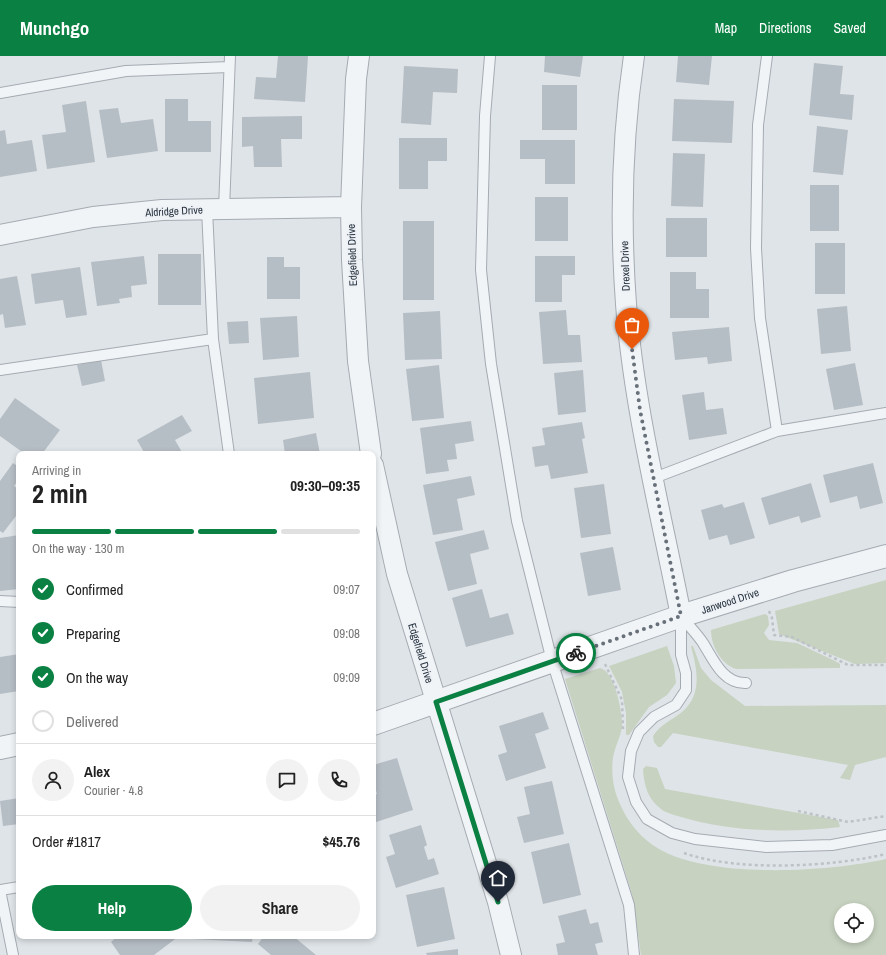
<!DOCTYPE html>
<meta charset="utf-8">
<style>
:root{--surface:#fff;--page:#f2f2f2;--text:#222;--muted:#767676;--line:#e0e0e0;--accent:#0b8043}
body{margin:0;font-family:"Archivo Narrow",sans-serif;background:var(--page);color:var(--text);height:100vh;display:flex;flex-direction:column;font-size:15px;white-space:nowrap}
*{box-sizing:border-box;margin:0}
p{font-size:13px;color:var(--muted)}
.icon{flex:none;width:22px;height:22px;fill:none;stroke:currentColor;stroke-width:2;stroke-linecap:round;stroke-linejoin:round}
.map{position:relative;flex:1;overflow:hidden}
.details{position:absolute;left:16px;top:395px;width:360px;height:488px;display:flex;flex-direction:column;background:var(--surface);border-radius:8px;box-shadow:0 2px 6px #0003}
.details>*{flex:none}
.tools{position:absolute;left:834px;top:847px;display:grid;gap:8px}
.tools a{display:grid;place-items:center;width:40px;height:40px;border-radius:50%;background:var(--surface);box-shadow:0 2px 6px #0003;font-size:20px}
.pin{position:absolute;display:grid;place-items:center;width:34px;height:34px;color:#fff;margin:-41px -17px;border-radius:50% 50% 50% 0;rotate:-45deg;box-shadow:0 0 4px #0007}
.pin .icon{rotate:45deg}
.courier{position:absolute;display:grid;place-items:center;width:40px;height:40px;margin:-20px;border:3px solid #0b8043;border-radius:50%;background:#fff;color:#222;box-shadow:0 1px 5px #0007}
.summary em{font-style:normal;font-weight:800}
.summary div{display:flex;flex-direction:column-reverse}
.summary{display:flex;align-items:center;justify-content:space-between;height:68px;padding:0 16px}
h1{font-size:26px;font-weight:800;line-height:30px}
.bar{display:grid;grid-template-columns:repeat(4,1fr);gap:6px 4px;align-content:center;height:48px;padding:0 16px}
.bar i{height:5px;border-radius:3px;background:var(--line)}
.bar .on{background:var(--accent)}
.bar p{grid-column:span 4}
.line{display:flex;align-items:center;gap:10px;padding:0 16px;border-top:1px solid var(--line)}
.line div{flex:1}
.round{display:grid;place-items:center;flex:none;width:42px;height:42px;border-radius:21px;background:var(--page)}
ol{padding:0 16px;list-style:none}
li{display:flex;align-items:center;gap:12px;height:44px}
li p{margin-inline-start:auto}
li .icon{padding:4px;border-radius:50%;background:var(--accent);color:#fff;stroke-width:4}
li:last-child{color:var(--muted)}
li i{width:22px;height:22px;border:2px solid var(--line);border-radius:50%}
.button{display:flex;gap:8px;margin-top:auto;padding:8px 16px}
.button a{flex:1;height:46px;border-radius:24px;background:var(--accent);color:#fff;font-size:16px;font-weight:800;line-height:46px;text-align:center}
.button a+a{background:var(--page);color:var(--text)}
header{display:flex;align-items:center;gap:24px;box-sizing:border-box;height:56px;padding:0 20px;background:var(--accent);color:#fff}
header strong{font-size:19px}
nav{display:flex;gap:22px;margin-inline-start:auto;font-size:14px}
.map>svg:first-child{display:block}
.green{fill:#c7d2c0;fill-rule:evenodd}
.building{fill:#b6bec5}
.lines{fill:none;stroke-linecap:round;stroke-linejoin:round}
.service-casing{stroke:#a4abb2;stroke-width:12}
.minor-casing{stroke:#a4abb2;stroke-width:22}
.tertiary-casing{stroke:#a4abb2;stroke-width:24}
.path{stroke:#bdc2c7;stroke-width:2.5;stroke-dasharray:3 3;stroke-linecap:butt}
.service{stroke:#f1f4f7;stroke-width:10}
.minor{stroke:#f1f4f7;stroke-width:20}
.tertiary{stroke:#f1f4f7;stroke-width:22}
.done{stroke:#68717a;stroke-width:4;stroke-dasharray:0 7.2}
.route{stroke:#0b8043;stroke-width:5}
.labels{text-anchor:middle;stroke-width:4;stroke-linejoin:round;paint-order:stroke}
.street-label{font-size:11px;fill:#28333f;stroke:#eef2f6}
</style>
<header>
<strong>Munchgo</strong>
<nav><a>Map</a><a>Directions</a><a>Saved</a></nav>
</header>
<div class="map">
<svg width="886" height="899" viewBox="0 0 886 899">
<rect width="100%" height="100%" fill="#dfe4e8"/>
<path class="green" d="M886,524V607L855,608L779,578L775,555Z
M765,558L768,560L769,569L764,577L769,584L797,587L835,605L840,608V612L736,613C721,608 711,590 711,574Z
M667,590L674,610L676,627L667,639L649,651L629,679H626V657L622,636L609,610Z
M691,590H693L701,612L711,624L745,650L886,649V701L855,709L850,724L840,722L848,709L673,677L661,691H658L654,686L653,680C662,667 671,665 682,656C703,638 697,613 691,590Z
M600,612C615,615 623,658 622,672C620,681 615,691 613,701C611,716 613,734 620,748C628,767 642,783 659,793C711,823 828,816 886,803V899H641L632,838L565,623ZM841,854H867V880H841Z
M646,710L657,712L665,733L838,764L840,771C788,777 731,776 681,761C675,759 666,757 661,753C648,743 644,730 643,713Z"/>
<path class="building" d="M278,0H308L305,46L254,43L256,21L276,22Z
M545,0H583L580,21L544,16Z
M678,0H712L709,29L676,26Z
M814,7L843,10L840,38L854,39L852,64L809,59Z
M404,10L458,13L457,37L433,36L431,69L401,67Z
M542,29H577V74H542Z
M165,43H188V65H211V96H165Z
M674,43L734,45L732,87L672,85Z
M86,45L95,106L47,113L42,79L66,76L62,49Z
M118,52L121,67L153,63L158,95L107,102L99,54Z
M302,60V83H281L282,111H254L253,90L242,91V61Z
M817,70L848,74L843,119L813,116Z
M5,74L7,88L32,84L37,115L0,121V75Z
M399,82H447V105H428V133H399Z
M520,84H575V128H545V103H520Z
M673,97L705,98L703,151L671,150Z
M810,129H839V175H810Z
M535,141H568V185H535Z
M666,162H707V201H666Z
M403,165H434V244H403Z
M815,187H845V238H815Z
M158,198H201V249H158Z
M144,200L147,228L131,230L132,241L119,243L120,247L97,250L91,206Z
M535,200H575V219H562V246H535Z
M267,201H284V211H300V243H267Z
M80,211L87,259L66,262L63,244L35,248L31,218Z
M670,216H696V233H709V262H670Z
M17,220L26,269L5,272L3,258L0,259V223Z
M847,250L851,295L821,298L817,253Z
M566,254L568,279H580L582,306L543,308L539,256Z
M440,255L442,303L405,304L403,257Z
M297,260L299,301L263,304L260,262Z
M248,265L249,287L229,288L227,266Z
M729,271L732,305L708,308L707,301L675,304L672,276Z
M101,304L105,325L82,330L77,309Z
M855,307L863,349L834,354L826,313Z
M439,309L444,362L412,365L406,313Z
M583,314L586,356L558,359L554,317Z
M310,316L314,362L258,368L254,322Z
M704,336L706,354L723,352L727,378L689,384L682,339Z
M15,342L60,374L42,398H25L0,380V363Z
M182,359L192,375L175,384L183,398H145L137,384Z
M471,365L474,385L455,388L457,403L447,404L449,415L426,418L420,372Z
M582,366L585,382L582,383L588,417L551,423L548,409L535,411L532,391L545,389L542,372Z
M316,377L320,398H285L283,384Z
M13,407L19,411V423L14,430L19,434V456L3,477L0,475V425Z
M873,407L883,447L860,453L857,440L830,447L823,419Z
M471,420L475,439L457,443L463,474L433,479L423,429Z
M811,427L821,461L801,467L799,460L769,469L761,442Z
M604,428L611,478L581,482L574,432Z
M744,446L755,482L730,489L727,479L709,484L701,454L722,448L724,452Z
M484,474L489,493L470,498L477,528L448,535L435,486Z
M19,479V533L0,535V482Z
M613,491L621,534L588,540L580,497Z
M482,533L490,562L508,557L514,578L466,591L452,542Z
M19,598V635L0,638V601Z
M543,656L549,673L535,678L546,712L506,725L498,699L507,696L499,670Z
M397,702L413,754L373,767V739L377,738L373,725V709Z
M552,725L564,778L524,787L517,761L530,758L524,731Z
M19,742V768L3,770L0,745Z
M421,769L427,789L424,791L428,804L434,802L439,818L396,832L386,801L395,798L389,779Z
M569,787L581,839L543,848L531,796Z
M444,831L455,883L417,891L406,839Z
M586,853L590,868L598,866L603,886L595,888L598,899H558L556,888L565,886L558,860Z
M118,880H179L154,899H120L111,886Z
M192,880H253L252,886L192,883Z
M264,880H293L316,899H271L258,888Z
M458,893V899H427L426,897Z"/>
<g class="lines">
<defs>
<path id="service" d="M490,0L485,60L481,214L491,308L517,465L552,605L629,849L634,899
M767,0L758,69L756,192L760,262L777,375
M0,37L126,15L229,11
M207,153L213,283L229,398
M224,153L230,0
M0,314L213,283
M654,422L777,375L886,357
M0,545L19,546
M746,627C723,628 713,603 703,587C697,578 688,569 681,560V599L686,617V634L676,649L654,661L639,676L631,695L628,721L636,746L647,763L672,777L695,783L766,791L832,789L886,779
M0,834L13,899
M0,834L19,831"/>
<path id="minor" d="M359,0L356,23L351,151L352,204L358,305L371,398
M634,0C622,81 620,166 626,248C634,353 661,457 681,560
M0,179L93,161L162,154L351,151
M373,409L397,518L498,846L511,899"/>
<path id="tertiary" d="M373,668L681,560L793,525L886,500
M0,692L19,688"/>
</defs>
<use href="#service" class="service-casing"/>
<use href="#minor" class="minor-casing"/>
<use href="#tertiary" class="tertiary-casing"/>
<path class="path" d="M769,555L772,562L774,579L792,581L848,609H886
M605,608L622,644L623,673
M798,755L848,766L886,760
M684,797C737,816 831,811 886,798"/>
<use href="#service" class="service"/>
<use href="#minor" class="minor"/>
<use href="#tertiary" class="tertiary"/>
</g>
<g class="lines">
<path class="done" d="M576,597L681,560L640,354L632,293"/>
<path class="route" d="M498,846L436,646L576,597"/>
</g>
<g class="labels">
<g class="street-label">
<text transform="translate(174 155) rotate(-3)" y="4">Aldridge Drive</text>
<text transform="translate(352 199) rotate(-92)" y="4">Edgefield Drive</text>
<text transform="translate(625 210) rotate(-92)" y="4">Drexel Drive</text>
<text transform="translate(730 545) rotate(-18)" y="4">Janwood Drive</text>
<text transform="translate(421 597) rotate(73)" y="4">Edgefield Drive</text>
</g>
</g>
</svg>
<div class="tools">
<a><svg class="icon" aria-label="locate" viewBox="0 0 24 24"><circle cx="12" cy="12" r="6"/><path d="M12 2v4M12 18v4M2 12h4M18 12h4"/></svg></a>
</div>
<div class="pin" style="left:632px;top:293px;background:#ea580c"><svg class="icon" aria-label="bag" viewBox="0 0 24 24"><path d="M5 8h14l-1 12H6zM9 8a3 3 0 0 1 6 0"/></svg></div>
<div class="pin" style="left:498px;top:846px;background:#1f2937"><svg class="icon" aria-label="home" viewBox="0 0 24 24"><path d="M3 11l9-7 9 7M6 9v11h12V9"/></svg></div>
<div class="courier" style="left:576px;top:597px"><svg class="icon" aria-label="bike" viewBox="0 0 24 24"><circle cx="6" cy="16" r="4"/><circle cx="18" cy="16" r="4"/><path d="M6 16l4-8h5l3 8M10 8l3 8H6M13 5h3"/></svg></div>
<section class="details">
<div class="summary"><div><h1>2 min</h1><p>Arriving in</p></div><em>09:30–09:35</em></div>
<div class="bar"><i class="on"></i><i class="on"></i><i class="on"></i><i></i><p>On the way · 130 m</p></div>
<ol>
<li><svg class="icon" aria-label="check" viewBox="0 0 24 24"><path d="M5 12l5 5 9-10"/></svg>Confirmed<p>09:07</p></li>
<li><svg class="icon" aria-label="check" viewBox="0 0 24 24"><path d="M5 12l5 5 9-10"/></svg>Preparing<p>09:08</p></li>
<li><svg class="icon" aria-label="check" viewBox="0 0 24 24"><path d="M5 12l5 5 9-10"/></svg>On the way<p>09:09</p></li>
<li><i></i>Delivered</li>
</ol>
<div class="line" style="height:72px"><a class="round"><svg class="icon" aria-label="person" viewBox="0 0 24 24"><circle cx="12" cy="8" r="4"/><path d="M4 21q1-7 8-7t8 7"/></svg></a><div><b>Alex</b><p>Courier · 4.8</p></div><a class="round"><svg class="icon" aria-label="chat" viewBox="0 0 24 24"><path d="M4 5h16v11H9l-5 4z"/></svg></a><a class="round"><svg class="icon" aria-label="phone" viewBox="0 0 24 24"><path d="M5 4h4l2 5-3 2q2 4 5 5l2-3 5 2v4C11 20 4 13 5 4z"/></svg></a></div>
<div class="line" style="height:52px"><div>Order #1817</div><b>$45.76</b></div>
<div class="button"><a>Help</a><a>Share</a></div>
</section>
</div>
